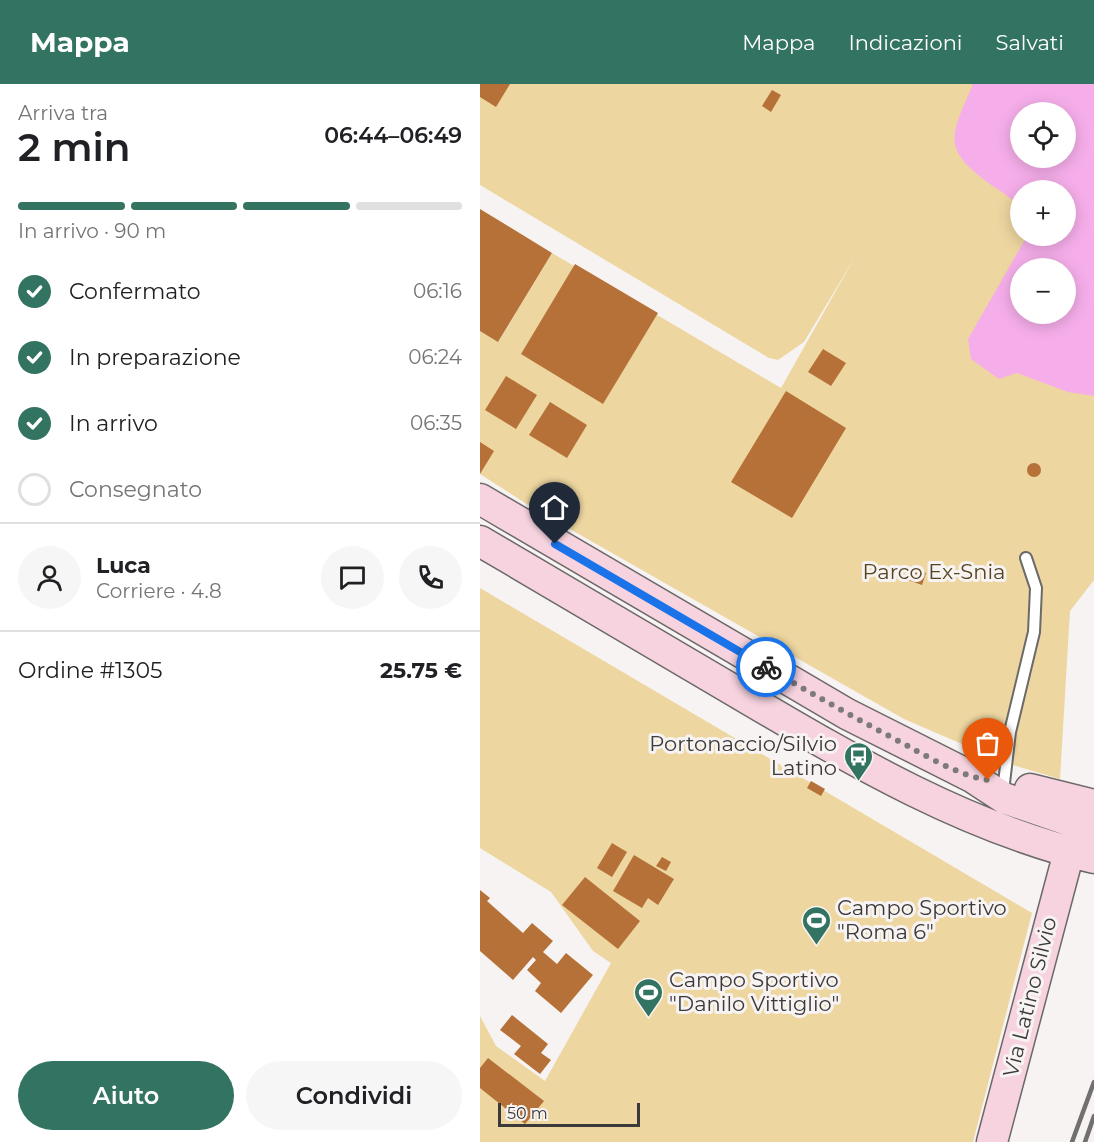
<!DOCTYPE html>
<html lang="it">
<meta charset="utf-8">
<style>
:root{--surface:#fff;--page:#f6f6f6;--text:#202124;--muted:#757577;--line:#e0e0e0;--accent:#337361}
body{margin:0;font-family:Montserrat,sans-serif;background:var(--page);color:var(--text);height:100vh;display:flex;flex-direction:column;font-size:22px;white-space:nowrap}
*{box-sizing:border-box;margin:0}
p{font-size:20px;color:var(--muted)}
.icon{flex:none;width:33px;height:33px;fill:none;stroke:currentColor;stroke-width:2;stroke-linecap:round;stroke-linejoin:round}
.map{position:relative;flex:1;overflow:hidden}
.details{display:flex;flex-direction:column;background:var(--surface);width:480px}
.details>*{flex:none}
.controls{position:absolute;left:530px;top:18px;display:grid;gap:12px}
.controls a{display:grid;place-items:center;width:66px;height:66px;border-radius:50%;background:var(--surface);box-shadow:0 3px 15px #0003;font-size:30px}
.scale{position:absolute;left:18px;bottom:15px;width:142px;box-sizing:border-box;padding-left:6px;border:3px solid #3b3939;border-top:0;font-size:16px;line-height:21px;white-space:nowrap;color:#3b3939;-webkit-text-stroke:4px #f7f3f2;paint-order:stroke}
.pin{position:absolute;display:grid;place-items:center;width:51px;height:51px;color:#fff;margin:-62px -26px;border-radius:50% 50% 50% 0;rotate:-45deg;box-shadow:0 0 6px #0007}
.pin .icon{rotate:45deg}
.courier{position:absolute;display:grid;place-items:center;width:60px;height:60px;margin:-30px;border:4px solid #1a73e8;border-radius:50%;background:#fff;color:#222;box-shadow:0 2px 8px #0007}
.headline em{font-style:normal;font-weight:600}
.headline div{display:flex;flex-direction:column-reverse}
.headline{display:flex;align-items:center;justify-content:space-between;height:102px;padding:0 18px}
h1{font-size:39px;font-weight:600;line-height:45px}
.bar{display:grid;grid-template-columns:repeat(4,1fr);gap:9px 6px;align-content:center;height:72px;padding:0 18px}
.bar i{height:8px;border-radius:4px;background:var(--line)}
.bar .current{background:var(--accent)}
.bar p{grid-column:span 4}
.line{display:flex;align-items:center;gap:15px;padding:0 18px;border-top:2px solid var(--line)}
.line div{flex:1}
.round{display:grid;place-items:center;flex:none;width:63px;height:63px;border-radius:32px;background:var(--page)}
ol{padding:0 18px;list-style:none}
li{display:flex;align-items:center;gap:18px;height:66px}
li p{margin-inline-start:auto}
li .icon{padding:6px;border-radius:50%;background:var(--accent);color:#fff;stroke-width:4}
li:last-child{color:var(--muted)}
li i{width:33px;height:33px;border:3px solid var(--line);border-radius:50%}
.primary-button{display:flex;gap:12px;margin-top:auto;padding:12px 18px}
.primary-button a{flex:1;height:69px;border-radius:36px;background:var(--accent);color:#fff;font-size:24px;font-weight:600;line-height:69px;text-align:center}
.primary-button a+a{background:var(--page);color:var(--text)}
header{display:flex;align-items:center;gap:36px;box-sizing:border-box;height:84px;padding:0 30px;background:var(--accent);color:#fff}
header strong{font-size:28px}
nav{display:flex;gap:33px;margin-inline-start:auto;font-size:21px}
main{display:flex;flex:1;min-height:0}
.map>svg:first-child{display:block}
.green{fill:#edd6a0;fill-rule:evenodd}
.water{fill:#f6aeea;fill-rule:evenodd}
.building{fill:#b57137}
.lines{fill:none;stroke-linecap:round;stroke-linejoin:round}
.lane-casing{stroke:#6c6969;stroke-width:14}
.secondary-casing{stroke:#6c6969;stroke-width:33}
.lane{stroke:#fff;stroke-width:10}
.secondary{stroke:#f6d3df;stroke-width:30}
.rail{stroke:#72706f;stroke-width:4.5}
.done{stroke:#7d7a7a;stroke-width:6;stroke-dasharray:0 10.8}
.route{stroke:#1a73e8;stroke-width:8}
.labels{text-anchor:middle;stroke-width:6;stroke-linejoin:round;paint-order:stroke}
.park-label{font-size:21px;fill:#554521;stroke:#f7f3f2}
.poi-label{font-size:21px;fill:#3b3939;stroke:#f7f3f2;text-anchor:start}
.street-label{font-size:21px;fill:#3b3939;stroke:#f7f3f2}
</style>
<header>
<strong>Mappa</strong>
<nav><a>Mappa</a><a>Indicazioni</a><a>Salvati</a></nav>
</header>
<main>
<section class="details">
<div class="headline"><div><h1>2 min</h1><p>Arriva tra</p></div><em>06:44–06:49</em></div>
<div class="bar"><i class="current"></i><i class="current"></i><i class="current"></i><i></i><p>In arrivo · 90 m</p></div>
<ol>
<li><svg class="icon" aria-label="check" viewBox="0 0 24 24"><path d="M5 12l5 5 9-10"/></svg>Confermato<p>06:16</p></li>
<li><svg class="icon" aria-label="check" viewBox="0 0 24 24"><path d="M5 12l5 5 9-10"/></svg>In preparazione<p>06:24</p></li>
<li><svg class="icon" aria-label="check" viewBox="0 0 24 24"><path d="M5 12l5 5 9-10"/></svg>In arrivo<p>06:35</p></li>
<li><i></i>Consegnato</li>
</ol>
<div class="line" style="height:108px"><a class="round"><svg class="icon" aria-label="person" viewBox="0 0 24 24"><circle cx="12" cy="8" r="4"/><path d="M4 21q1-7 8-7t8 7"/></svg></a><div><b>Luca</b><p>Corriere · 4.8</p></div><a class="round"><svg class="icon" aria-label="chat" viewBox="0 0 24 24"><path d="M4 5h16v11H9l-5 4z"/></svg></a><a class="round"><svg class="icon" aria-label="phone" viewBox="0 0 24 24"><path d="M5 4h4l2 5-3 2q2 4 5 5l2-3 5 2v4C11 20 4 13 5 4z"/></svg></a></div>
<div class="line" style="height:78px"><div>Ordine #1305</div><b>25.75 €</b></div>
<div class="primary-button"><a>Aiuto</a><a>Condividi</a></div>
</section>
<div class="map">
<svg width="614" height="1058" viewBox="0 0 614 1058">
<rect width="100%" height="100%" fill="#f7f3f2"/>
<path class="green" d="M0,0H614V496L590,527L580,695L526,679L424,635L53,424L0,390V247L19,257L72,169L301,304L375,173L324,258L298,276L289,274L0,101ZM540,28H585V74H540ZM540,106H585V152H540ZM540,184H585V230H540Z
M0,504L552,829L493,1058H0V932L16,962L65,997L131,879L113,867L71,808L0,764Z"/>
<path class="water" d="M493,0H614V312L588,308L537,289L519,295L491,275L488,255L547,152H585V106H540V123C532,114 520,107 510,100C459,64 472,50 493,0ZM540,28H585V74H540ZM540,184H585V230H540Z"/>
<path class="building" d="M0,0H30L16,23L0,13Z
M292,6L301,11L291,28L282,22Z
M0,125L72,169L18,258L0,247Z
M95,180L178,229L123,320L41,270Z
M343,265L366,279L351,302L328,288Z
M26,292L57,311L36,345L5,326Z
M306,307L366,344L312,434L251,398Z
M70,318L107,341L87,374L49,351Z
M0,358L14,367L0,390Z
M547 386a7 7 0 1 1 14 0a7 7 0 1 1-14 0Z
M433,484L446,489L442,501L428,496Z
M331,697L345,705L341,712L327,704Z
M132,759L147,768L132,793L117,784Z
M154,771L194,795L178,821L168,814L162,824L133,807Z
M182,773L191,778L186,787L176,782Z
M105,793L160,837L138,865L82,821Z
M0,806L10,814L7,817L43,849L52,839L73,857L63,868L77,880L86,869L113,891L81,929L55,907L61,899L47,886L56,876L53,873L33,896L0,867Z
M32,931L68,960L61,969L71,976L60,990L34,970L41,962L20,946Z
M8,974L64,1017L45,1040L0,1004V984Z"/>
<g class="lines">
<defs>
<path id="lane" d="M524,699L530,648L554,548L556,504L546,474"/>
<path id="secondary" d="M0,415L367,630L492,693L524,714L614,745
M0,457C86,508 172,558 258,609C370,675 486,744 614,774
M550,705L614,721
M512,1058L589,768"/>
</defs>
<use href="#lane" class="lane-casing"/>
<use href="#secondary" class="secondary-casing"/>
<use href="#lane" class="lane"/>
<use href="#secondary" class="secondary"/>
<path class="rail" d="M592,1058L614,998
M605,1058L614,1032"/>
</g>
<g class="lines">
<path class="done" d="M286,583C332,610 377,635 424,660C450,674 478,691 508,696"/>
<path class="route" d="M75,460L286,583"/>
</g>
<defs>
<symbol id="bus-pin" viewBox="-11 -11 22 30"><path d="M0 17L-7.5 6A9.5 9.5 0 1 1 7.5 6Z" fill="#337361" stroke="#f7f3f2"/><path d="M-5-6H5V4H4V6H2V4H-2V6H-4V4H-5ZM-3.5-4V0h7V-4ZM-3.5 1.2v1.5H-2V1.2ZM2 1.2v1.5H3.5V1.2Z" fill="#fff"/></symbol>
<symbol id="stadium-pin" viewBox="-11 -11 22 30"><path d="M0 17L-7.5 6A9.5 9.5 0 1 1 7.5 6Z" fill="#337361" stroke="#f7f3f2"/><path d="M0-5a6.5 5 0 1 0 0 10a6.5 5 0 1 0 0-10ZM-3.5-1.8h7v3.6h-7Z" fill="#fff"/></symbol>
</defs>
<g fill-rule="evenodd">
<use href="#bus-pin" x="362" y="656" width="33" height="45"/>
<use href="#stadium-pin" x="320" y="820" width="33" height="45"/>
<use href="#stadium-pin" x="152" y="892" width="33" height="45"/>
</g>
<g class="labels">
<g class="park-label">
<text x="454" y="495">Parco Ex-Snia</text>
</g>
<g class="poi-label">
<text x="357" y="667" text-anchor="end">Portonaccio/Silvio<tspan x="357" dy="24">Latino</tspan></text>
<text x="357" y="831">Campo Sportivo<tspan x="357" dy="24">"Roma 6"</tspan></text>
<text x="189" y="903">Campo Sportivo<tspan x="189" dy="24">"Danilo Vittiglio"</tspan></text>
</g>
<g class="street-label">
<text transform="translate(550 913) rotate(-76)" y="7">Via Latino Silvio</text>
</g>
</g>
</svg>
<div class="controls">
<a><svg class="icon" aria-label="locate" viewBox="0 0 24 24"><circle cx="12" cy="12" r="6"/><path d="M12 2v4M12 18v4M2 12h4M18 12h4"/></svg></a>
<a>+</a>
<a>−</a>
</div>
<div class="scale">50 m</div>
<div class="pin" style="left:508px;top:696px;background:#ea580c"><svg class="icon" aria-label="bag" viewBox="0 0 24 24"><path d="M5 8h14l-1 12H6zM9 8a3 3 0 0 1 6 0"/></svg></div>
<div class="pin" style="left:75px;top:460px;background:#1f2937"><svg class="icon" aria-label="home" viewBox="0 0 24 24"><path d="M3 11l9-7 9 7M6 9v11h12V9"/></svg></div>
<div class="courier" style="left:286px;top:583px"><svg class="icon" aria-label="bike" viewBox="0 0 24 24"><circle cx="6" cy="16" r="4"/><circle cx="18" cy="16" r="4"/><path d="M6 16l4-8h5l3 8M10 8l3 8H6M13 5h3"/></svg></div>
</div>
</main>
